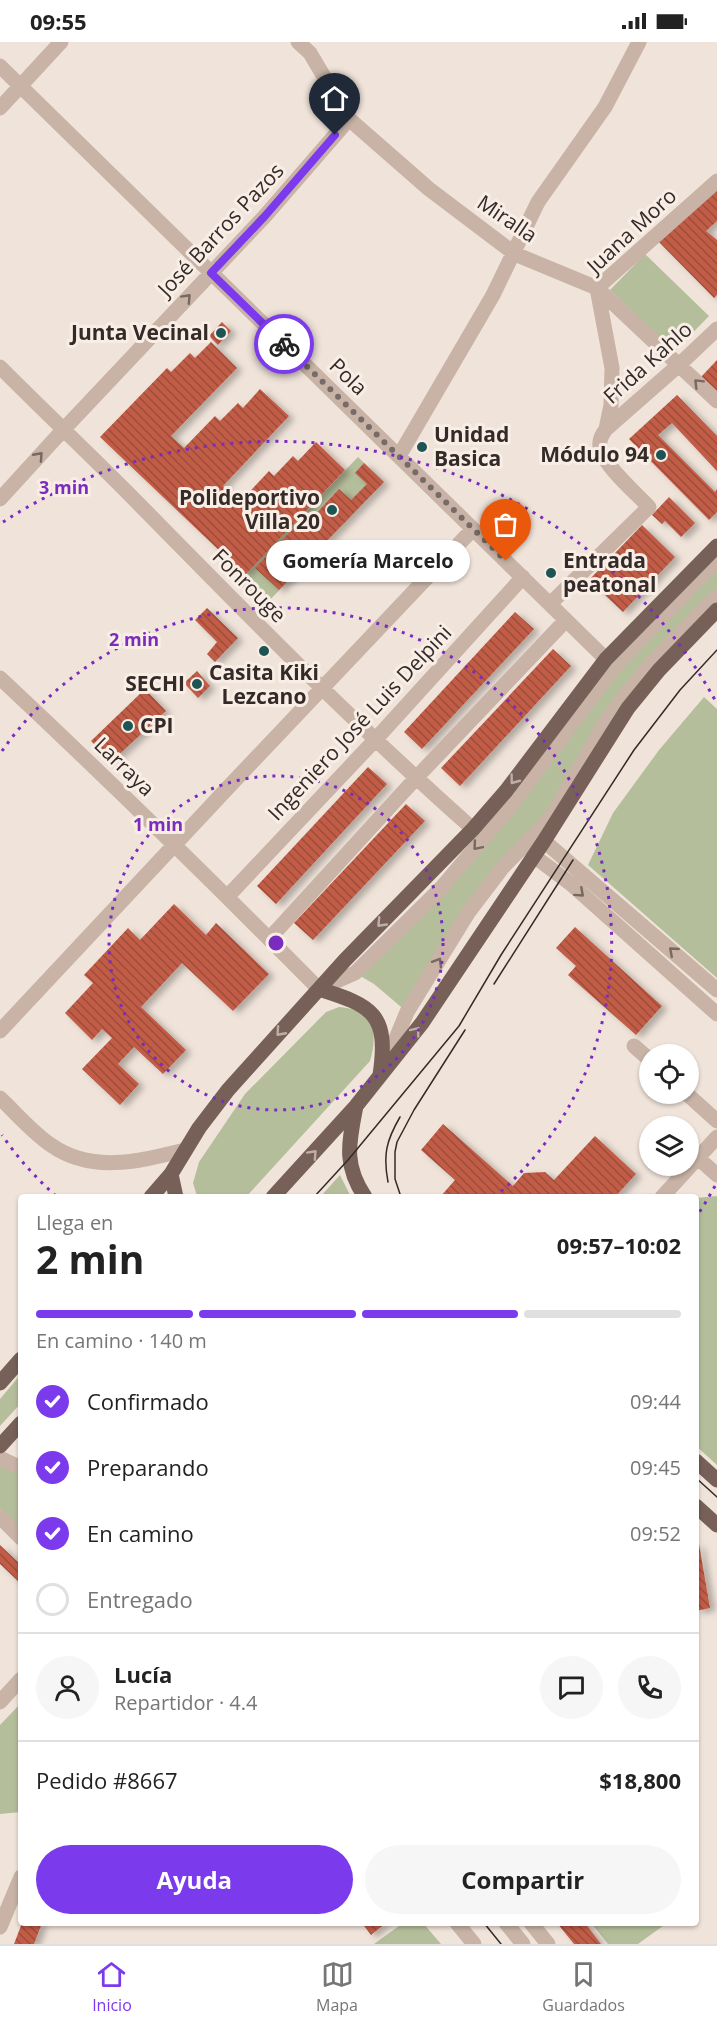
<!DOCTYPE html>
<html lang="es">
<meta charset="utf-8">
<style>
:root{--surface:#fff;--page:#f6f6f6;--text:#222;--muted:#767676;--line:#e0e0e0;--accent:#7c3aed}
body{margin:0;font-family:"Open Sans",sans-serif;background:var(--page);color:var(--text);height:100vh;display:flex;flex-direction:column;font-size:22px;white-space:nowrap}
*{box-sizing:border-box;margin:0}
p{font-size:20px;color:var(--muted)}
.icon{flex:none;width:33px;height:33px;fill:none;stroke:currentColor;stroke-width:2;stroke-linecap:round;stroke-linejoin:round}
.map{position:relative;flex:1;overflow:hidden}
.side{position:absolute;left:18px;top:1152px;width:681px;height:732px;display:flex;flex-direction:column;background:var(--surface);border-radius:6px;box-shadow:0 2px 4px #0004}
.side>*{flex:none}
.tools{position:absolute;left:639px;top:1002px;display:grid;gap:12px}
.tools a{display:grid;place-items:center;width:60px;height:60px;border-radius:50%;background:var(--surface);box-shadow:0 2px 4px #0004;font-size:30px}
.pin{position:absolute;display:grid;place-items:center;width:51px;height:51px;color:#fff;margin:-62px -26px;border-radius:50% 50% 50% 0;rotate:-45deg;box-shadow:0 0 6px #0007}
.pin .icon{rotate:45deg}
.courier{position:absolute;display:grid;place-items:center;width:60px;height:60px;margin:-30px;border:4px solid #7c3aed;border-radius:50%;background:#fff;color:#222;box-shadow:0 2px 8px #0007}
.bubble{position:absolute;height:42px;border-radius:21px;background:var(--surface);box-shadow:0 2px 4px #0004;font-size:20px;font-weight:700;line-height:42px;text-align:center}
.summary em{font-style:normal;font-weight:700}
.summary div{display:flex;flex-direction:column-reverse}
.summary{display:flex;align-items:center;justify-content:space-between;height:102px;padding:0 18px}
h1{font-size:39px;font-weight:700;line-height:45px}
.bar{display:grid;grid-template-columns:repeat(4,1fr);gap:9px 6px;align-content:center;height:72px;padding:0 18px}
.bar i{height:8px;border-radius:4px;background:var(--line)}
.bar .active{background:var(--accent)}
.bar p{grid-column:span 4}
.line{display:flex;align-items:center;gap:15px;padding:0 18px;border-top:2px solid var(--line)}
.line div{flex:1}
.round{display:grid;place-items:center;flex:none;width:63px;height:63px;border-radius:32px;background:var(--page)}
ol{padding:0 18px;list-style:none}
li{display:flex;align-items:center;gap:18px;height:66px}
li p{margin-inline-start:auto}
li .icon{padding:6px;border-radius:50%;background:var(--accent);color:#fff;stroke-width:4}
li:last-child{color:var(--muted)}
li i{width:33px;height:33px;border:3px solid var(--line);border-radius:50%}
.primary-button{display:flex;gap:12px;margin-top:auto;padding:12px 18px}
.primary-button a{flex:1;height:69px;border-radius:36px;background:var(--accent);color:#fff;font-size:24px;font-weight:700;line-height:69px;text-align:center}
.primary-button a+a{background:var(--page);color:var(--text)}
.status{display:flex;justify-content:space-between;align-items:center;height:42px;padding:0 30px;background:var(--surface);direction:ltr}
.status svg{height:16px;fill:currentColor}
.dock{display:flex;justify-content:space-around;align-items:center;height:84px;border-top:2px solid var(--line);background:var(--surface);font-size:16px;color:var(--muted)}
.dock a{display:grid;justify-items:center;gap:3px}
.dock .active{color:var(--accent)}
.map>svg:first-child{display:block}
.green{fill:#b5be9b}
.building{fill:url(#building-back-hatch);filter:url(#shadow)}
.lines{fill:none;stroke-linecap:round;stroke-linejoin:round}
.minor{stroke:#c8b3a6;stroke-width:15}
.major{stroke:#766058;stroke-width:15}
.tram{stroke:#342a27;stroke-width:1.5}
.oneway{stroke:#776860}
.oneway2{stroke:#beaea6}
.done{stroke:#766b66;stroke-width:6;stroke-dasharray:0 10.8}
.route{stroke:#7c3aed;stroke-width:8}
.ring{fill:none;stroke:#7b2cbf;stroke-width:3;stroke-dasharray:3 6}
.poi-dot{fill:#1e5453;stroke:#f8eee6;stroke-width:2}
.labels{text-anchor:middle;stroke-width:6;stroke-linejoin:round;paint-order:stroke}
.street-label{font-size:21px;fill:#342a27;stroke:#f8eee6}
.poi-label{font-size:21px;font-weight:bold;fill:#342a27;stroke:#f8eee6;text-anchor:end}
.centre{fill:#7b2cbf;stroke:#f8eee6;stroke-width:3}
.ring-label{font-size:18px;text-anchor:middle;font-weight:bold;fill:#7b2cbf;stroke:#f8eee6;stroke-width:6;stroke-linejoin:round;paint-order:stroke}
</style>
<div class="status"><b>09:55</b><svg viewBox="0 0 49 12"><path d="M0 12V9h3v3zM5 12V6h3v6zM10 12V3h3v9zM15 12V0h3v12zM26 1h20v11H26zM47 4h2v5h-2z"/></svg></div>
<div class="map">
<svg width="717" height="1902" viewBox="0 0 717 1902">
<defs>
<pattern id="building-back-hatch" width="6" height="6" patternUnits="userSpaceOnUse" patternTransform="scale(1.5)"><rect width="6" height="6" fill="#c15c47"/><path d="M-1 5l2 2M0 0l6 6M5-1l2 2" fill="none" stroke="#9e4c3b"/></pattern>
<filter id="shadow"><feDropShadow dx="5.5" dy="3" stdDeviation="3" flood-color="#0004"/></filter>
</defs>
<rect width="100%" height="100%" fill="#f0e4da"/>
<path class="green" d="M645,212L709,274L674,310L610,248Z
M358,415L384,440L263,565L237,540Z
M717,518V554L550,777L503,825L407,970L374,942L355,931L442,845L602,640Z
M704,655L717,667V936L588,823L613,771L659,708Z
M339,965C373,967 379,990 370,1019L246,1155H199L196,1151L193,1141L199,1120L245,1052L326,970Z
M340,1133L351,1155H320Z
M717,1154V1423L696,1404V1156Z
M21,1332V1361L0,1384V1357Z
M0,1423L21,1433V1487L0,1467Z
M21,1661V1770L0,1772V1683Z
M403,1881H423L441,1902H374Z
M591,1881H667L638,1902H608Z"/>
<path class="building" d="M717,140V179L706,189L717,198V253L714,256L657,198Z
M222,280L231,289L218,303L209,294Z
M211,300L237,326L171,394L184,406L215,374L220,379L238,361L243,366L260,347L289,374L223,444L240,460L269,429L274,434L293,414L298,419L316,400L345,428L245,533L100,395L167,326L171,330L190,311L195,316Z
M717,318V350L701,335Z
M677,353L717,394V429L672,381L658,393L715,450L717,447V470L709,478L629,397Z
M364,421L384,440L279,548L255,526L306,473L311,477L339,447L351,458L367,442L355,431Z
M669,455L695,481L681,495L665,479L662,482L652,473Z
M642,483L675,515L623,570L589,538Z
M207,566L238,596L215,620L207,612L217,600L195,578Z
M515,570L534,587L422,707L404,690Z
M553,607L571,624L460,744L441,726Z
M197,629L210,644L198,656L184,641Z
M145,647L166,669L111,720L91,699Z
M368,725L387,742L276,862L257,844Z
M406,762L425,779L313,898L294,881Z
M174,862L206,893L216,881L269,932L233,969L182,921L141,965L186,1008L163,1032L134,1005L118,1022L139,1042L120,1063L82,1027L112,996L102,987L92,998L65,971L93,941L84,933L128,886L140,898Z
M575,885L662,964L636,993L568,933L576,924L556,906Z
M443,1082L513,1144L524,1131L545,1130L554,1138L595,1094L636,1132L615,1155H440L455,1138L421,1108Z
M696,1502H699L710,1566L696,1569Z
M0,1503L21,1523V1542L0,1522Z
M22,1881H42L34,1902H14Z
M362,1881H386L371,1893Z
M557,1881H585L601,1902H574Z"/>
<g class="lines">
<path class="minor" d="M298,0L310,11L349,77L429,147L515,212L597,246L717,359
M0,24L614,625
M0,66L61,0
M0,325C42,367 85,408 127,450C240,565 352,680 473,787
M606,387L611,363L612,326L597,246L717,139
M399,414L493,253L538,160L605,65L639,0
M0,457L63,388L265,174L349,77
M550,562L649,465C637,452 601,421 600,405C599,397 602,393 606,387L680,322L717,287
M0,636C108,737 214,841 319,947L355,931L442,845L508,767L614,625L717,518
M544,799L717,948
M534,814L571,842L717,972
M228,854L375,698L523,535
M269,897L416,736L566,578
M0,989L237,736L473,487
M634,1004L650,1018
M385,1023L407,970L468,871L503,825L550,777L606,680L625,654L651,622L717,554
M687,1052L717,1079
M0,1056C17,1072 32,1090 51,1103C92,1132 140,1119 185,1108
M698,1116L717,1133
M662,1155L717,1095
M0,1416L21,1426
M0,1475L21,1496
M0,1660L21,1637
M457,1881L474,1902
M506,1881L523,1902
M531,1881L548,1902
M0,1885L21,1835"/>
<path class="major" d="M319,947C373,964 389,972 380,1033
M356,1064C349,1101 343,1122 365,1155
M171,1132L176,1155
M151,1155L171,1132L199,1086L228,1048L345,918L473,787L506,749L606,617L717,504
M273,1155L356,1064L422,981L544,799L628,666L659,628L717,568
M0,1341L21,1317
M0,1404L21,1381
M696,1419L717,1438
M696,1464L717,1483"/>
<path class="tram" d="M494,942L573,818
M388,1140C383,1113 386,1099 400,1075
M314,1155L348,1118L459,984L501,913L634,708L680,648L717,608
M401,1155L395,1137V1110L397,1100L414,1068L465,988
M696,1436L717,1455
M484,1881L501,1902"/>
</g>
<defs><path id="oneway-chevron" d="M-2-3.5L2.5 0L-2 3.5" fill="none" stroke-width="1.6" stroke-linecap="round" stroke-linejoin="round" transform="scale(1.5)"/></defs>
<g class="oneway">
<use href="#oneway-chevron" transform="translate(187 256) rotate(-47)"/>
<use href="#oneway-chevron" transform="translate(698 341) rotate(-135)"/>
<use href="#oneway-chevron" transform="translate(39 414) rotate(-48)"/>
<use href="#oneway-chevron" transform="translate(477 804) rotate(130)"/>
<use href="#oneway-chevron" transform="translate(580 851) rotate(42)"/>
<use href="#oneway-chevron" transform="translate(673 909) rotate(-139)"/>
<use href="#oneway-chevron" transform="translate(438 920) rotate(-59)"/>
</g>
<g class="oneway2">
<use href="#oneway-chevron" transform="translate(514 738) rotate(127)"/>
<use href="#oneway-chevron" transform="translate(381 881) rotate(134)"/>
<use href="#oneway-chevron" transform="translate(416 989) rotate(-52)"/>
<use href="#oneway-chevron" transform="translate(280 990) rotate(132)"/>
<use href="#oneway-chevron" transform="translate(313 1112) rotate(-47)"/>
</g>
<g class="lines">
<path class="done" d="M284,302L506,519"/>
<path class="route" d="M284,302L211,231L265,174L335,93"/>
</g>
<g class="ring">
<circle cx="276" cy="901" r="167"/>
<path d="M56 1154A335 335 0 0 1 2 1093M2 709A335 335 0 1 1 496 1154"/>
<path d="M715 1144A502 502 0 0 1 697 1174M3 480A502 502 0 0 1 715 658"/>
</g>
<g class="poi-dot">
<circle cx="221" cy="291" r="6"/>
<circle cx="422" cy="405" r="6"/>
<circle cx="661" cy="413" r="6"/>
<circle cx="332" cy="468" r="6"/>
<circle cx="551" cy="531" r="6"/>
<circle cx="264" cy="609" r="6"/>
<circle cx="197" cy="642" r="6"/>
<circle cx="128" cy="684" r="6"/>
</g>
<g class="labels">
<g class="street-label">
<text transform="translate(507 177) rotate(34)" y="7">Miralla</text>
<text transform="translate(221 188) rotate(-47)" y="7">José Barros Pazos</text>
<text transform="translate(632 189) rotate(-43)" y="7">Juana Moro</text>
<text transform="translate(648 321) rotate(-42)" y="7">Frida Kahlo</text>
<text transform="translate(348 335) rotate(44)" y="7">Pola</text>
<text transform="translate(249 544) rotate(45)" y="7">Fonrouge</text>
<text transform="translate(360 681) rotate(-47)" y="7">Ingeniero José Luis Delpini</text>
<text transform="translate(124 725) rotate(44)" y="7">Larraya</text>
</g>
<g class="poi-label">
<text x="209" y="298">Junta Vecinal</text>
<text x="434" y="400" text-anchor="start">Unidad<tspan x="434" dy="24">Basica</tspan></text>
<text x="649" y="420">Módulo 94</text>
<text x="320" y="463">Polideportivo<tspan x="320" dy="24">Villa 20</tspan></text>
<text x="563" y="526" text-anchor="start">Entrada<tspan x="563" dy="24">peatonal</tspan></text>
<text x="264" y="638" text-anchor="middle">Casita Kiki<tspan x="264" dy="24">Lezcano</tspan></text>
<text x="185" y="649">SECHI</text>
<text x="140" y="691" text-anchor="start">CPI</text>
</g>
</g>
<circle cx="276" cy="901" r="9" class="centre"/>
<g class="ring-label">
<text x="64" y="452">3 min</text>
<text x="134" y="604">2 min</text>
<text x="158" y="789">1 min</text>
</g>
</svg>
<div class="tools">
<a><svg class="icon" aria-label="locate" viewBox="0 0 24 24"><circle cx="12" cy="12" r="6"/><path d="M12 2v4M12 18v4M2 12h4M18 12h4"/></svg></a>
<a><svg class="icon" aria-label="layers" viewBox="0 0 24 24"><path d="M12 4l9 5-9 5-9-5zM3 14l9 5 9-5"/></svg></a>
</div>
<div class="pin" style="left:506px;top:519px;background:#ea580c"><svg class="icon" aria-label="bag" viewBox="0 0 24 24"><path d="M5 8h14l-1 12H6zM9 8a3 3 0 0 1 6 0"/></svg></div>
<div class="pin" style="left:335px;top:93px;background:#1f2937"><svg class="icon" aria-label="home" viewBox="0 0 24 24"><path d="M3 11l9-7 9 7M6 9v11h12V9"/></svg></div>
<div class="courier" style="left:284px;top:302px"><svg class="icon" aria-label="bike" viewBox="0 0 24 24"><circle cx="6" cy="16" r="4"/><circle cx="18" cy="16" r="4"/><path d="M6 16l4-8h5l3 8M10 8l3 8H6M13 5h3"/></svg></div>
<div class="bubble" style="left:266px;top:498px;width:204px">Gomería Marcelo</div>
<section class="side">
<div class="summary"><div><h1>2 min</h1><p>Llega en</p></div><em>09:57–10:02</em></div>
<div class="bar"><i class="active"></i><i class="active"></i><i class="active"></i><i></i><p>En camino · 140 m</p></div>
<ol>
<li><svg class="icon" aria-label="check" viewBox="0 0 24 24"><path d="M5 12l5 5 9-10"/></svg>Confirmado<p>09:44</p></li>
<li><svg class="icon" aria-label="check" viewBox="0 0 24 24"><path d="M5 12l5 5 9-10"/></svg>Preparando<p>09:45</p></li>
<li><svg class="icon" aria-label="check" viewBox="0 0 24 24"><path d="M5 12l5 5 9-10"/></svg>En camino<p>09:52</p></li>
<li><i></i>Entregado</li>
</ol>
<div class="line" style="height:108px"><a class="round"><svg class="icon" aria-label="person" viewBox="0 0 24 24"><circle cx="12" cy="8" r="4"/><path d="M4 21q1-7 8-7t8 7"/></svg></a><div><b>Lucía</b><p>Repartidor · 4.4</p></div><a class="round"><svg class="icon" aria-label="chat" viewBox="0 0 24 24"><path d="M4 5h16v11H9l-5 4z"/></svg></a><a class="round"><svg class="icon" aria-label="phone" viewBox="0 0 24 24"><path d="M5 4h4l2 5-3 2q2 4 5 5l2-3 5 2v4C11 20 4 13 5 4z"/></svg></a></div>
<div class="line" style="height:78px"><div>Pedido #8667</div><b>$18,800</b></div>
<div class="primary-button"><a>Ayuda</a><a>Compartir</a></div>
</section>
</div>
<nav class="dock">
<a class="active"><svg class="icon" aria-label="home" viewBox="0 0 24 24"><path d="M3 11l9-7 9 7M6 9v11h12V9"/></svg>Inicio</a>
<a><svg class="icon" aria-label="map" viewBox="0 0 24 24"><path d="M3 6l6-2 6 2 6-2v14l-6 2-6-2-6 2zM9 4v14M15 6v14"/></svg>Mapa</a>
<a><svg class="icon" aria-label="saved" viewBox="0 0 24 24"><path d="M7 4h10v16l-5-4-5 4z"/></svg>Guardados</a>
</nav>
